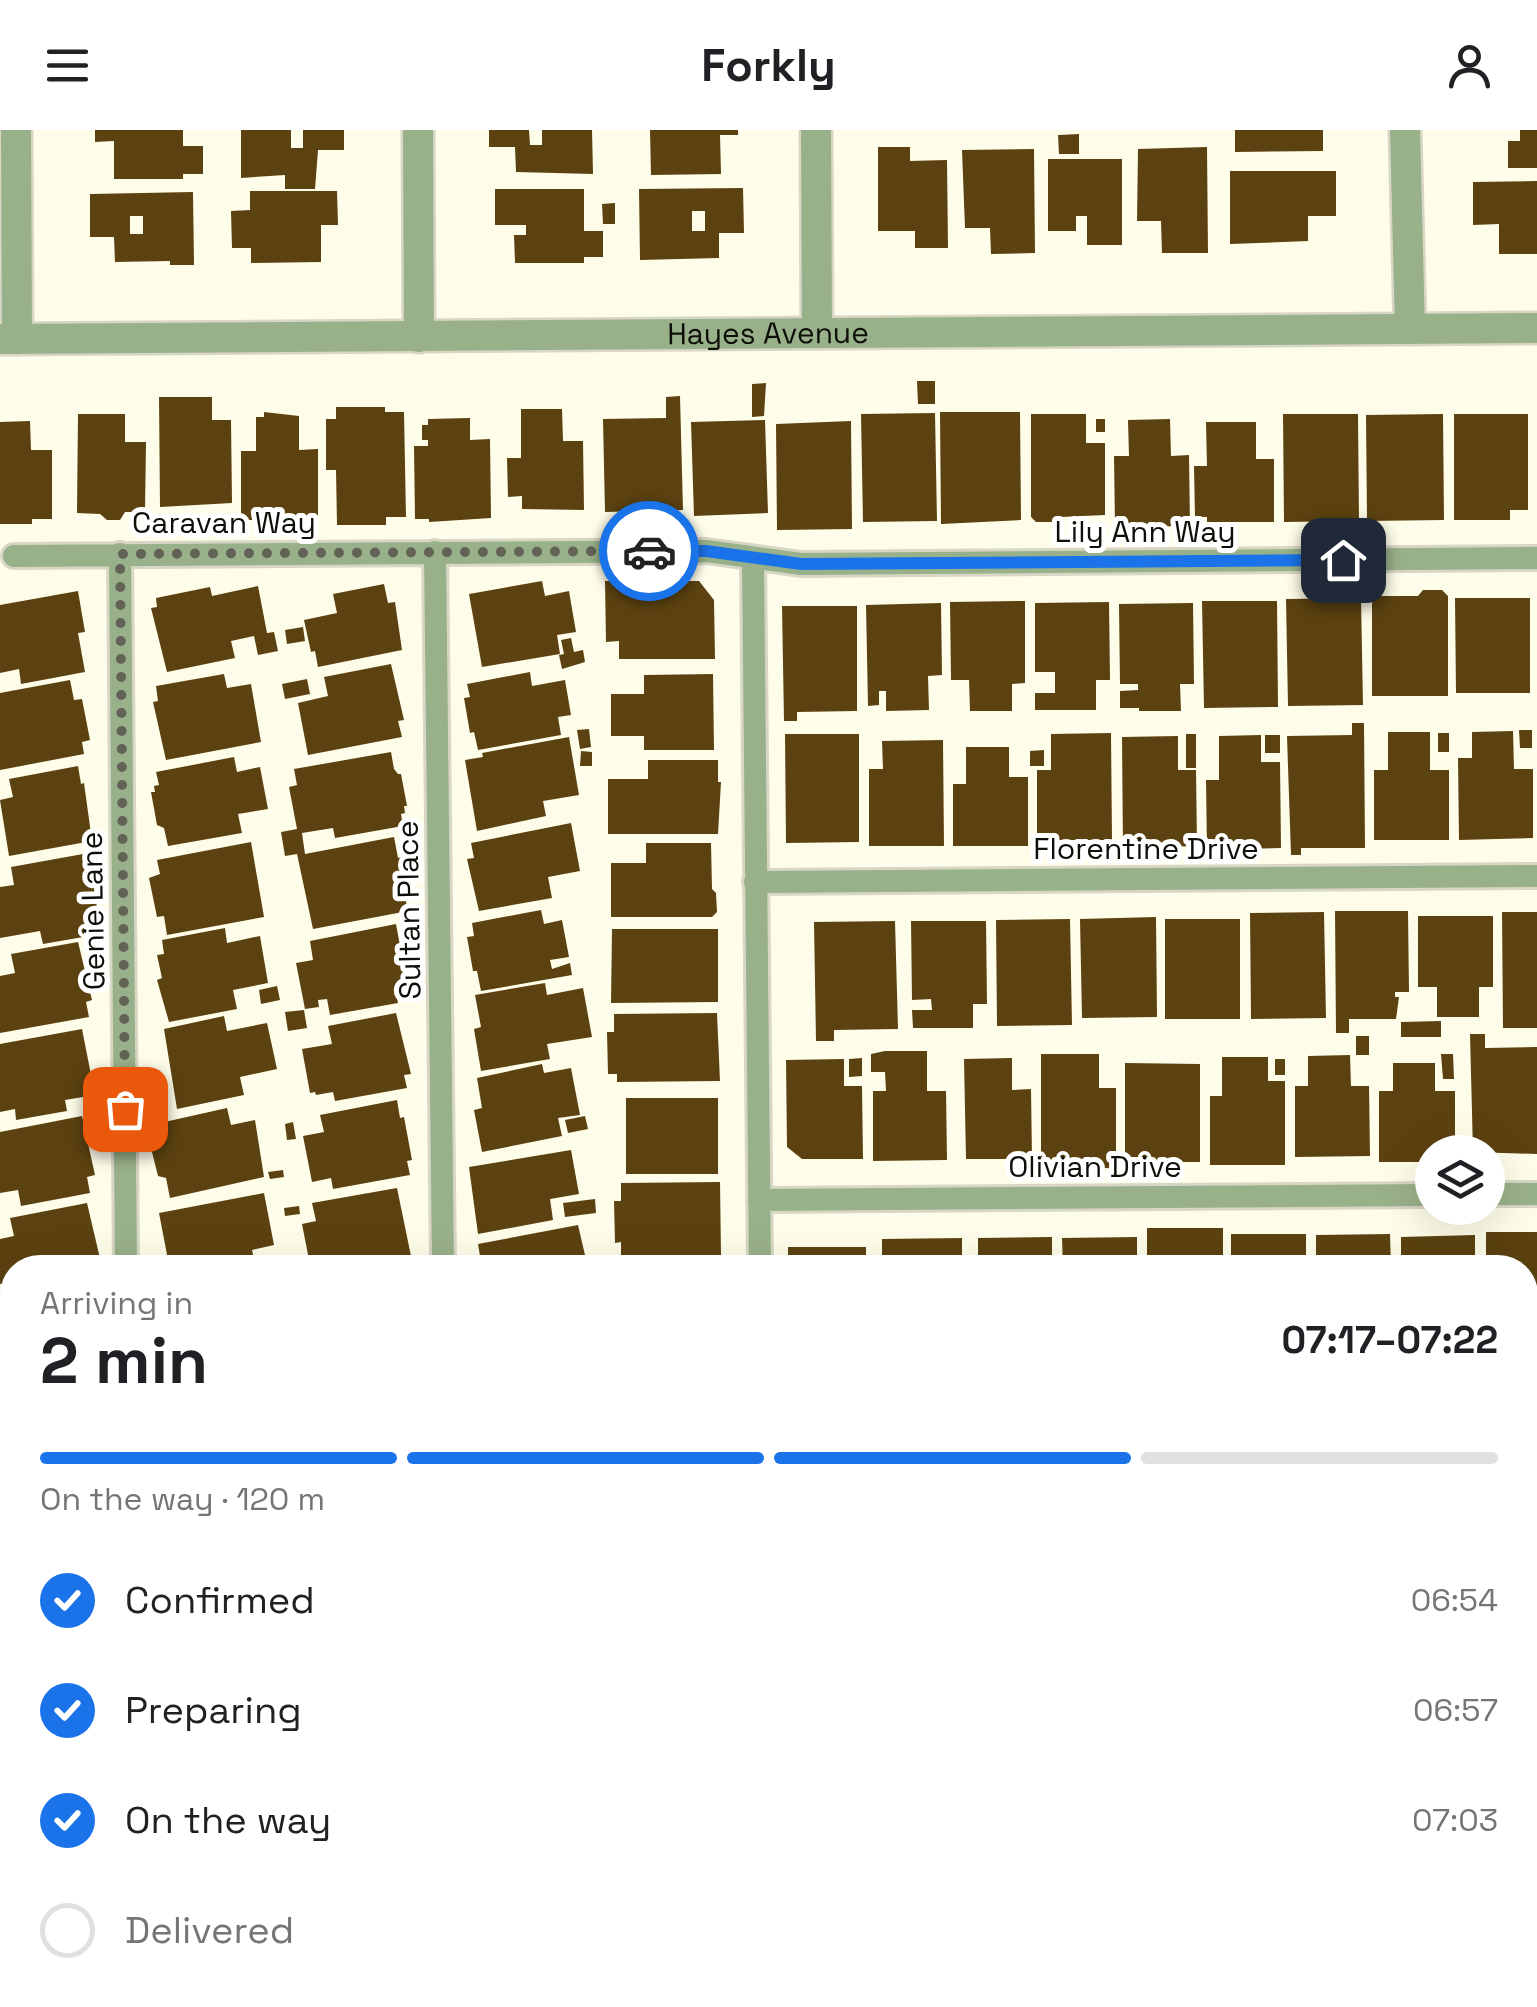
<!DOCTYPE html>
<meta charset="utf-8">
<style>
:root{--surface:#fff;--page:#f6f6f6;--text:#202124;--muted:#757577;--line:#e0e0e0;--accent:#1a73e8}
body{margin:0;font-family:"Space Grotesk",sans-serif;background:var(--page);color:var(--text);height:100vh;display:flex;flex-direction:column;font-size:38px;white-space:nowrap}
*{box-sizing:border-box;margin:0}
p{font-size:32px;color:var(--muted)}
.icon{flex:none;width:55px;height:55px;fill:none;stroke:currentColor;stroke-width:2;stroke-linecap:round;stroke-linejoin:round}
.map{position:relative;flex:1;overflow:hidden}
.side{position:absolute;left:0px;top:1125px;width:1538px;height:752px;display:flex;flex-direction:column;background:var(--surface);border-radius:40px 40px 0 0;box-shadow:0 10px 40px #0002}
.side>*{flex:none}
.buttons{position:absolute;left:1415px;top:1005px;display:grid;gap:20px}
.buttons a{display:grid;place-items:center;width:90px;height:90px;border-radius:50%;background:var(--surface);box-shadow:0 10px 40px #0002;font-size:50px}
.pin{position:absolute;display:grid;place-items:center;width:85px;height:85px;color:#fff;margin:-42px;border-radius:20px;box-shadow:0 5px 15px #0006}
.courier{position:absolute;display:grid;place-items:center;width:100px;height:100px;margin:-50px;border:8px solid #1a73e8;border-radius:50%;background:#fff;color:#222;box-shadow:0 2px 12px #0007}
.head em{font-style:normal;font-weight:700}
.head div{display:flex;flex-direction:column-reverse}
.head{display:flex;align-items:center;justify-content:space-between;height:170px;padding:0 40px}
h1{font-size:65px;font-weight:700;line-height:75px}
.bar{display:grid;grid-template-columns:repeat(4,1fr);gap:15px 10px;align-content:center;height:120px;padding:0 40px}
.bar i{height:12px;border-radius:8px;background:var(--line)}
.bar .active{background:var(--accent)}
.bar p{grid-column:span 4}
ol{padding:0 40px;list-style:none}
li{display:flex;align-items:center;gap:30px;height:110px}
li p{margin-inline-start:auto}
li .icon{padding:10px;border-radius:50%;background:var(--accent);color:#fff;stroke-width:4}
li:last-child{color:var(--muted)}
li i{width:55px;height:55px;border:5px solid var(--line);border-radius:50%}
header{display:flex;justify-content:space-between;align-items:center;height:130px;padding:0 40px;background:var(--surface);font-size:45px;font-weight:700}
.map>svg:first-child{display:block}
.building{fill:#5c4210;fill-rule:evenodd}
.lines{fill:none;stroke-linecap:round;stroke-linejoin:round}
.lane-casing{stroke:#d8d7c5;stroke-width:28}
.street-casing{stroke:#d8d7c5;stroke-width:35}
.lane{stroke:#99b18a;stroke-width:22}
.street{stroke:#99b18a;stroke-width:30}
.done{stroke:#636257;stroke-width:10;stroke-dasharray:0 18}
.route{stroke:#1a73e8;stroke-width:12}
.labels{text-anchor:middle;stroke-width:10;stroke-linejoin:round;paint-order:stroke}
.street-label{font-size:30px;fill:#0f0f09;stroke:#fff}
</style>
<header><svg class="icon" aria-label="menu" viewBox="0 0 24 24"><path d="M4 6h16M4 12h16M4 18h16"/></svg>Forkly<svg class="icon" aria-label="person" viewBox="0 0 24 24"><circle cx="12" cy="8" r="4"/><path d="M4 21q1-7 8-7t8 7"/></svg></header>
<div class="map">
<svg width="1537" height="1877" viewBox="0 0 1537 1877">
<rect width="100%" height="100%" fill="#fefde9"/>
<path class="building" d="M95,0H183V16H203V44H183V49H114V11L95,12Z
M241,0H291V18H303V0H344V20H318L315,59H285V45L241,48Z
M489,0H529L530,15H542V0H592L593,44L516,42L515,17H489Z
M650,0H738V5H720L721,44L651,45Z
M1235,0H1323V21L1235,22Z
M1520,0H1537V38H1508V11H1520Z
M1079,4V24H1059L1058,5Z
M878,17H910V31L947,30L948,118H915V101H878Z
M1207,17L1208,123H1162L1161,91H1137L1138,19Z
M1034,19L1035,123L991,124L990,98H965L962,20Z
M1048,29H1122V115H1087V86H1076V101H1048Z
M1230,41H1336V86H1308V111L1230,114Z
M1537,51V124H1499V94L1473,95V52Z
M743,58L744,103H719V128L640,130L639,59ZM692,81H705V101H692Z
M495,59H584V101H603V127H584V133H515L514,105H526V95H495Z
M250,61H337L338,95H321V132L251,133V118H232L231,81L250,80Z
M193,62L194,135H170V131L115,132L114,107H90V64ZM130,86H143V104H130Z
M615,73V94H603L602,74Z
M917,251H935V274H918Z
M766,253L764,286L752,287V254Z
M680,266L683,380L605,382L603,289L666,288V267Z
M159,267H212V290H231L232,373L160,377Z
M336,277H385V282H404L406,387H386V395H337L336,340H326V289H336Z
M521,279H562L563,311H583L584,380L522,379V366L508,367L507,328H521Z
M264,282L299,286V320L318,319V390L258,394V390H241V321H256V287H264Z
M940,282H1020L1021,390L941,394Z
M935,283L937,391L863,392L861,284Z
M78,284H125V312H146L145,382H125L120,390H107L100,384L77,383Z
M1031,284H1086V313H1105V385L1061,387L1056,392H1036L1031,387Z
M1283,284H1358L1359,391L1284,392Z
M1443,284L1444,390L1367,391L1366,285Z
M1454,284H1528V380H1510V390H1454Z
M470,288V310L490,309L491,388L429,392V389H415L414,316H428V310H422V295H428V289Z
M1096,289H1105V302H1096Z
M1170,289L1171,326L1189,325L1190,396L1115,397L1114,326H1129L1128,290Z
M765,290L768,383L694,386L691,292Z
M30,291L31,320H52V389H32V394H0V292Z
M851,291L852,399L777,400L776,294Z
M1206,292H1256V329H1274V392H1207V387H1195L1194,336H1207Z
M542,451L545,466L569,461L576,502L557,505L560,524L482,537L469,464Z
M605,451H699L714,470L715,529H619V511L606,512Z
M384,454L388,473L395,472L402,520L318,537L315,521L311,522L304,490L337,483L333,464Z
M258,456L267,503L274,502L278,521L258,525L254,506L231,511L235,528L167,542L151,478L157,477L156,468L210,457L212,466Z
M1423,460H1442L1448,466V566H1372V466H1418Z
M78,461L85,502L78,503L85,542L21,554L19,539L0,543V475Z
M1361,468L1363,575L1288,576L1286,469Z
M1455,468H1530V563H1456Z
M1025,471V553L1012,554V581H970L969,550H951L950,472Z
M1202,471H1277L1278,577L1204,578Z
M1109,472L1110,550H1096V580H1035V563H1055V542H1035V473Z
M941,473L942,545L928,546L929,580L886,581V561H879V575L868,576L866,475Z
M1193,473L1194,554H1180L1181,581H1139V578H1120V561L1138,560V554H1120L1119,474Z
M782,476H857V581L797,582V591H784Z
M303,497L305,511L287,514L285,500Z
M571,508L574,522L583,520L585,532L562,539L559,525L564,524L561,510Z
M391,534L404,590L398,591L402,607L308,625L298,573L328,566L324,547Z
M530,542L532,556L565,550L571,585L558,587L561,605L478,620L474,602L470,603L464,568L470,567L467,554Z
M224,544L227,558L251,554L261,612L166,630L153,572L158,571L156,556Z
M713,544L714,620H644V606H611V564H644V545Z
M307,549L310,564L285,569L282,554Z
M70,550L74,570L82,569L90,610L82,612L84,624L0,640V563Z
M1352,593H1364L1365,718H1301V725H1291L1287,606L1352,605Z
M589,599L591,617L580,619L577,600Z
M1519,600H1532V618H1520Z
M1513,601L1514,639H1533V708L1459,710L1458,628H1472V602Z
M1388,602H1430V640H1449V710H1374V640H1388Z
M1111,603L1112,710H1037V640H1051V604Z
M1438,603H1449V622H1438Z
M785,604H859V712L786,713Z
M1186,604H1196V638H1186Z
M1261,605V632H1280L1281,718L1207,720L1206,650H1219V606Z
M1265,605H1280V623H1265Z
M1178,606V640H1196L1197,716L1123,718L1122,607Z
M569,607L579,665L543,671L546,686L477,701L465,630L483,627L482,623Z
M943,610L944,716H869V639H883L882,611Z
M966,617H1009V647H1028V716H953V654H966Z
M1044,620V636H1030V621Z
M581,621L592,622V636H580Z
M391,622L394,639L398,644H401L407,676H404L405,683L401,684L403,696L335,708L333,698L302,703L305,724L394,707L398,728L403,727L410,767H405L408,781L313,799L297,724L285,726L281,702L297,699L289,657L297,655L294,639Z
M234,627L237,642L260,637L268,679L238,684L242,703L168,716L164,698L157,695L151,662H155L154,656L159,655L156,642Z
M648,630H718V652H721L718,704H608V649H648Z
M78,636L81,654L84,653L92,711L9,726L0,670L13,667L9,649Z
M571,693L580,741L548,747L552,768L479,781L467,729L474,728L471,713Z
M251,712L264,787L167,805L164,786L157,787L149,748L160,744L157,730Z
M646,713H711L712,759L716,763L717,782L712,787H611V733H646Z
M83,724L86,742L91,741L99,790L87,792L89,806L43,814L40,801L0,808V757L14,755L11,737Z
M541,780L544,794L562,790L569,827L550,830L552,839L570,833L572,845L481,861L477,841H473L467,807L474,806L472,793Z
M1335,781H1408L1409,862H1395V867H1399L1396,889H1349V903H1336Z
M1324,782L1326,888L1251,889L1250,783Z
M1502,782H1537V898H1503Z
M1418,786H1493V857H1479V887H1437V857H1418Z
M1156,787L1157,887L1082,888L1080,789Z
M1070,789L1072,895L997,896L996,790Z
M1165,789H1240V889H1165Z
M895,791L898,899L834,900V911H816L814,792Z
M911,791H986L987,874H973V898H913L912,880H932L931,869L912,870Z
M396,794L407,854L395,856L398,873L330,885L327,869L318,870L319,877L305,879L296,833L313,830L310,811Z
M225,798L227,813L260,806L268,853L233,860L237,879L169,892L157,850L162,848L157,825L164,824L162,810Z
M612,799H718V872L611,873Z
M78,812L92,870L86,872L89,887L0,903V846L15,843L11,824Z
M545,853L547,865L583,858L592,907L547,914L550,929L481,941L474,899L481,897L475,865Z
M277,856L280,870L261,874L259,860Z
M304,880L307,898L288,901L285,882Z
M396,883L411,944L404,945L407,958L335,971L333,962L316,965L315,962L310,963L302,919L332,914L328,896Z
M717,883L720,951L617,952V944H608L607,902H614V884Z
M224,886L227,901L267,893L277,939L240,947L244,965L177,979L164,899Z
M1441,891V907H1401V892Z
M82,899L95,965L65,970L67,981L16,990L15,979L0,982V914Z
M1470,904H1485V918L1537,917V1024L1473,1022Z
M1356,906H1369V925H1356Z
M885,921H927V961H946L947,1030L873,1031V961H886L885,942H871V924Z
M1041,924H1099V958H1116V1038L1041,1039Z
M1441,924H1453L1454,949H1443Z
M1350,925L1351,956H1369L1370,1026L1295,1027V956H1308V926Z
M1222,927H1268V951H1285V1035H1210V966H1222Z
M862,928V946L849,947V929Z
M1012,928V960L1031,959L1032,1029H966L964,929Z
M844,929V956H862L863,1029H802L787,1017L786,930Z
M1275,929H1285V945H1275Z
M1125,933L1200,934V1032H1125Z
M1393,933H1435V961H1455V1022H1432V1032H1379V961H1393Z
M542,934L544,943L571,938L580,985L558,988L562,1006L482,1022L474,980L482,978L477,948Z
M626,968H718V1044H626Z
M397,970L400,988L404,987L412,1030L407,1031L410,1045L333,1059L331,1048L312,1052L303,1006L324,1002L320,985Z
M227,978L231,995L255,990L264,1047L170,1068L166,1048L158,1046L150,1014L156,1012L155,1008L163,1007L160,993Z
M82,986L95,1045L87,1047L90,1063L21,1076L18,1060L0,1063V1002Z
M585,986L588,999L568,1003L565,990Z
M293,992L296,1009L287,1010L285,994Z
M571,1020L579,1064L550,1069L553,1090L478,1104L469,1037Z
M283,1040L284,1047L270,1049L268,1042Z
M720,1052L721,1125L621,1127V1112L615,1113L614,1071H621V1053Z
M397,1058L412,1131L377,1138H337L335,1130L328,1132V1135H310L302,1094L316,1091L312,1073Z
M264,1063L274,1115L252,1120L256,1138H185L184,1132L169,1135L159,1083Z
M595,1069L596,1083L565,1087L563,1073Z
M87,1073L102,1137L12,1138V1152L0,1154V1109L14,1106L10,1088Z
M299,1076L300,1084L285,1086L284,1078Z
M578,1095L588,1138H482L478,1114Z
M1147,1098H1223V1138H1147Z
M1486,1102H1537V1214H1525V1138H1486Z
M1231,1104H1306V1138H1231Z
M1390,1104L1391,1138H1316V1105Z
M1475,1105V1138H1401V1107Z
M1052,1107V1138H978V1108Z
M1137,1107V1138H1063L1062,1108Z
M962,1108V1138H882V1109Z
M788,1117H866V1138H788Z
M12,1169V1238L0,1241V1192L7,1190L3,1171Z
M1525,1236H1537V1341H1525Z
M12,1249V1323L0,1325V1251Z
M12,1330V1396L0,1398V1332Z
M1537,1413V1506L1525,1493V1421Z
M10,1419L12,1429L0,1430V1420Z
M12,1436V1493L2,1495L0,1439Z
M12,1504V1568L0,1570V1506Z
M1525,1528L1536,1540L1525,1550Z
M1535,1589L1537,1591V1700L1525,1687V1598Z
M12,1593V1670L6,1671L0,1637V1595Z
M12,1680V1740L0,1742V1699L10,1697L7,1681Z
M1525,1701L1537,1714V1731L1525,1742Z
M9,1793L12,1801V1865L27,1867L0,1871V1796Z
M1525,1851L1537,1864V1877H1490L1503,1865H1525Z
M45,1865H83L50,1877Z
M114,1865H139L118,1874Z
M326,1865H359L330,1875Z
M389,1865H420L394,1876Z
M608,1865H637L626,1877H621Z
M669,1865H738L744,1877H667L663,1869Z
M1036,1865H1052L1063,1877H1024Z
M1064,1865H1148L1159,1877H1076Z
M1183,1865H1202L1192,1875Z
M1248,1865H1332L1343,1877H1242L1239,1873Z
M1344,1865H1401L1388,1877H1355Z
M884,1868V1877H797V1869Z"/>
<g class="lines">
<defs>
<path id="lane" d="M435,422L443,1138
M120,424L126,1138
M14,426L706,421L801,434L1537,428
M753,429L760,1138
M755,752L1537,746
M1488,1064H1537
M759,1070L1432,1065
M1525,1382L1537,1381
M1525,1798L1537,1787
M212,1865L213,1877
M914,1865V1877
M971,1877L984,1865
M1440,1877L1453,1865"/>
<g id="street">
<path d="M16,0L17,209"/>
<path d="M418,0L419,207"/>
<path d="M816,0L817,203"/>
<path d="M1405,0L1410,199"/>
<path id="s1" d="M0,209L1537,198"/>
</g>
</defs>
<use href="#lane" class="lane-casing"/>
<use href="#street" class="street-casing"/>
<use href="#lane" class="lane"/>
<use href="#street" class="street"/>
</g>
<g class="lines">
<path class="done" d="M125,979L120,424L649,421"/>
<path class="route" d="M649,421H706L801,434L1343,430"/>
</g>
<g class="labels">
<g class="street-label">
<text dy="10" stroke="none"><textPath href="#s1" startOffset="768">Hayes Avenue</textPath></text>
<text x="224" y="403">Caravan Way</text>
<text x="1145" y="412">Lily Ann Way</text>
<text x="1146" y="729">Florentine Drive</text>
<text transform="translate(409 780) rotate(-91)" y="10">Sultan Place</text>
<text transform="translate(93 781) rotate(-91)" y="10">Genie Lane</text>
<text x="1095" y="1047">Olivian Drive</text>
</g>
</g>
</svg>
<div class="buttons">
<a><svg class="icon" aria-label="layers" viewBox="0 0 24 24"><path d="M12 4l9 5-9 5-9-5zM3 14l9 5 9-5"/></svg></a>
</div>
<div class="pin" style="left:125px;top:979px;background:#ea580c"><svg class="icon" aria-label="bag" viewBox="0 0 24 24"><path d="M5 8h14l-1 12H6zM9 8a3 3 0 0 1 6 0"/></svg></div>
<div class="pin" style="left:1343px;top:430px;background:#1f2937"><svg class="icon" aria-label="home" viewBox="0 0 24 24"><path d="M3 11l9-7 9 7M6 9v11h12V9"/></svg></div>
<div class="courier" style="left:649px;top:421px"><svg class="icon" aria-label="car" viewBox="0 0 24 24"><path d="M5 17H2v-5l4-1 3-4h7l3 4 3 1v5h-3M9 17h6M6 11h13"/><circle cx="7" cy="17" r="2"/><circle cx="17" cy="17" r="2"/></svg></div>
<section class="side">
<div class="head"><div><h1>2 min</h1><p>Arriving in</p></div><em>07:17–07:22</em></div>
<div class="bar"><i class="active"></i><i class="active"></i><i class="active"></i><i></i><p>On the way · 120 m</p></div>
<ol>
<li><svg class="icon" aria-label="check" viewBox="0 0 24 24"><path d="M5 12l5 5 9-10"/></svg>Confirmed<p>06:54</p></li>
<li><svg class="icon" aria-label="check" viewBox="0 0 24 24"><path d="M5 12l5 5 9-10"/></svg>Preparing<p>06:57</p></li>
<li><svg class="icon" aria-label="check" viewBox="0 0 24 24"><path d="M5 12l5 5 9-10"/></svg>On the way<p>07:03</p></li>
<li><i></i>Delivered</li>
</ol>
</section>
</div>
